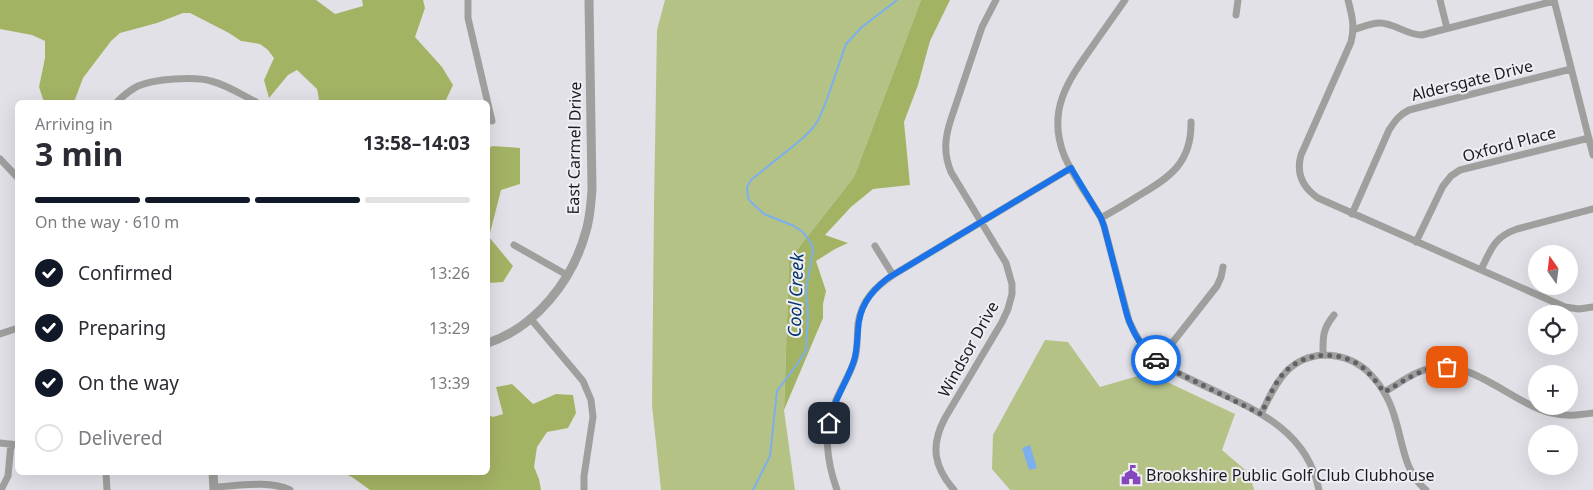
<!DOCTYPE html>
<meta charset="utf-8">
<style>
:root{--surface:#fff;--page:#f7f7f7;--text:#2b2b33;--muted:#7c7c81;--line:#e1e1e2;--accent:#111827}
body{margin:0;font-family:"Noto Sans",sans-serif;background:var(--page);color:var(--text);height:100vh;display:flex;flex-direction:column;font-size:19px;white-space:nowrap}
*{box-sizing:border-box;margin:0}
p{font-size:16px;color:var(--muted)}
.icon{flex:none;width:28px;height:28px;fill:none;stroke:currentColor;stroke-width:2;stroke-linecap:round;stroke-linejoin:round}
.map{position:relative;flex:1;overflow:hidden}
.panel{position:absolute;left:15px;top:100px;width:475px;height:375px;display:flex;flex-direction:column;background:var(--surface);border-radius:8px;box-shadow:0 5px 20px #0002}
.panel>*{flex:none}
.needle{width:32px;rotate:346deg}
.controls{position:absolute;left:1528px;top:245px;display:grid;gap:10px}
.controls a{display:grid;place-items:center;width:50px;height:50px;border-radius:50%;background:var(--surface);box-shadow:0 5px 20px #0002;font-size:25px}
.pin{position:absolute;display:grid;place-items:center;width:42px;height:42px;color:#fff;margin:-21px;border-radius:10px;box-shadow:0 2px 8px #0006}
.courier{position:absolute;display:grid;place-items:center;width:50px;height:50px;margin:-25px;border:4px solid #1a73e8;border-radius:50%;background:#fff;color:#222;box-shadow:0 1px 6px #0007}
.overview em{font-style:normal;font-weight:700}
.overview div{display:flex;flex-direction:column-reverse}
.overview{display:flex;align-items:center;justify-content:space-between;height:85px;padding:0 20px}
h1{font-size:32px;font-weight:700;line-height:38px}
.bar{display:grid;grid-template-columns:repeat(4,1fr);gap:8px 5px;align-content:center;height:60px;padding:0 20px}
.bar i{height:6px;border-radius:4px;background:var(--line)}
.bar .on{background:var(--accent)}
.bar p{grid-column:span 4}
ol{padding:0 20px;list-style:none}
li{display:flex;align-items:center;gap:15px;height:55px}
li p{margin-inline-start:auto}
li .icon{padding:5px;border-radius:50%;background:var(--accent);color:#fff;stroke-width:4}
li:last-child{color:var(--muted)}
li i{width:28px;height:28px;border:2px solid var(--line);border-radius:50%}
.map>svg:first-child{display:block}
.green{fill:#b4c286}
.forest{fill:#a3b364}
.water{fill:#7cafed}
.lines{fill:none;stroke-linecap:round;stroke-linejoin:round}
.stream{stroke:#7cafed;stroke-width:2}
.minor{stroke:#9fa09e;stroke-width:7}
.tertiary{stroke:#9fa09e;stroke-width:9}
.done{stroke:#616165;stroke-width:5;stroke-dasharray:0 9}
.route{stroke:#1a73e8;stroke-width:6}
.labels{text-anchor:middle;stroke-width:4;stroke-linejoin:round;paint-order:stroke}
.street-label{font-size:16px;fill:#1c1c1e;stroke:#f0eef5}
.poi-label{font-size:16px;fill:#1c1c1e;stroke:#f0eef5;text-anchor:start}
.water-label{font-size:18px;font-style:italic;fill:#00346a;stroke:#f0eef5}
</style>
<div class="map">
<svg width="1593" height="490" viewBox="0 0 1593 490">
<rect width="100%" height="100%" fill="#e2e1e8"/>
<path class="green" d="M665,0H921L854,177L789,260L784,410L795,490H661L652,405L654,206L657,30Z
M1045,340L1068,342L1100,387L1148,373L1235,414L1222,450L1250,474L1254,490H1010L992,469L993,435Z"/>
<path class="forest" d="M0,0H316L335,14L363,6L362,0H423L425,8L415,37L442,67L453,85L445,102H316L319,99L317,89L297,70L288,75L269,98L264,80L274,58L268,50L260,44L241,41L229,33L190,13H183L157,23L120,33L111,41L83,78L74,102H44L39,87L45,58V41L32,35L0,29Z
M921,0H950L930,41L918,85L904,122L910,185L873,189L851,207L825,235L848,243L835,249L816,261L826,291L823,304V318L784,410L789,260L854,177Z
M493,146L520,148V184L501,190L489,237L513,266L503,282L488,283V148Z
M512,384L533,404L556,394L573,395L576,413L568,428L547,432L537,447L534,467L539,479L541,490H370L352,477L343,473L488,472V415L493,417L503,414L496,387Z"/>
<path class="water" d="M1030,445L1037,468L1029,470L1022,448Z"/>
<g class="lines">
<path class="stream" d="M753,490L770,456L777,391L798,363L806,350L808,314L806,290L813,250L811,243L803,232L794,226L764,214L751,202L748,198L747,187L751,180L803,138L812,129L819,119L827,99L846,44L862,27L897,0"/>
<path class="minor" d="M468,0V18L492,121
M1125,0C1114,16 1103,31 1092,47C1067,82 1047,111 1064,155C1073,177 1089,197 1101,218L1104,226L1129,321C1135,334 1142,347 1152,357C1163,367 1178,373 1192,380C1245,406 1306,424 1319,490
M1348,0C1352,15 1355,27 1351,42L1301,155C1296,173 1302,187 1318,198L1565,307L1579,309L1593,307
M1440,0L1447,28
M1554,0L1593,155
M1236,15L1238,0
M1353,30C1362,27 1371,23 1380,23C1394,23 1407,35 1422,35L1554,1
M117,102C123,96 130,90 138,86C154,79 195,76 211,81C227,85 242,95 256,102
M0,159L18,178
M1352,214L1389,130C1395,121 1399,115 1409,110L1571,69
M1101,218C1113,211 1126,204 1138,196C1169,178 1192,163 1191,122
M1416,242L1443,186L1451,176L1460,170L1589,138
M514,245L567,275
M875,246L893,275
M1481,270C1491,249 1494,237 1517,229L1593,209
M530,318L583,381L591,400L593,417L584,476V490
M0,334L18,328
M1323,355C1323,337 1322,330 1334,315
M1158,361L1217,286L1221,277L1223,267
M1384,392C1399,384 1414,371 1432,368C1474,360 1512,403 1551,413C1565,417 1579,415 1593,413
M1261,414C1275,385 1287,357 1324,355C1339,355 1354,360 1366,370C1379,382 1389,398 1394,415C1403,441 1403,471 1426,490
M0,443L18,445
M106,472L107,490
M214,487C236,486 270,480 290,490
M1,490L8,476L11,444
M837,490C826,459 823,431 836,400C842,386 851,373 855,358C858,347 857,335 858,324C861,301 875,287 893,275L1071,168
M954,490C934,467 930,446 945,418L1002,322L1008,309L1012,294V284L1006,263L951,172C943,153 945,137 951,119L982,27L996,0"/>
<path class="tertiary" d="M488,343C536,327 573,280 586,231C590,218 591,204 592,189L589,0
M213,472L214,490"/>
</g>
<g class="lines">
<path class="done" d="M1156,360L1166,367L1261,414C1268,400 1273,385 1284,373C1302,353 1335,350 1358,364C1369,371 1376,382 1384,392C1405,381 1422,366 1447,367"/>
<path class="route" d="M829,423C833,401 847,382 854,361C857,351 857,341 858,330C859,307 870,292 888,278L1071,168L1101,218L1104,226L1127,315C1133,333 1142,349 1156,360"/>
</g>
<defs>
<symbol id="civic-bare" viewBox="-9 -9 18 18"><path d="M-.6-6.5H3V-4.5H.6V-3L4-1V1h2V6H-6V1h2V-1L-.6-3ZM-1.2 2.5V6h2.4V2.5Z" fill="#8547bd" stroke="#f0eef5" stroke-width="2.5" paint-order="stroke"/></symbol>
</defs>
<g fill-rule="evenodd">
<use href="#civic-bare" x="1117" y="461" width="28" height="28"/>
</g>
<g class="labels">
<g class="street-label">
<text transform="translate(1472 80) rotate(-14)" y="6">Aldersgate Drive</text>
<text transform="translate(1509 144) rotate(-15)" y="6">Oxford Place</text>
<text transform="translate(574 148) rotate(-89)" y="6">East Carmel Drive</text>
<text transform="translate(968 349) rotate(-61)" y="6">Windsor Drive</text>
</g>
<g class="poi-label">
<text x="1146" y="481">Brookshire Public Golf Club Clubhouse</text>
</g>
<g class="water-label">
<text transform="translate(796 295) rotate(-88)" y="6">Cool Creek</text>
</g>
</g>
</svg>
<div class="controls">
<a><svg class="needle" viewBox="-14 -14 28 28"><path d="M0-13l5 13h-10z" fill="#e53935"/><path d="M0 13l5-13h-10z" fill="#7c7c81"/></svg></a>
<a><svg class="icon" aria-label="locate" viewBox="0 0 24 24"><circle cx="12" cy="12" r="6"/><path d="M12 2v4M12 18v4M2 12h4M18 12h4"/></svg></a>
<a>+</a>
<a>−</a>
</div>
<div class="pin" style="left:1447px;top:367px;background:#ea580c"><svg class="icon" aria-label="bag" viewBox="0 0 24 24"><path d="M5 8h14l-1 12H6zM9 8a3 3 0 0 1 6 0"/></svg></div>
<div class="pin" style="left:829px;top:423px;background:#1f2937"><svg class="icon" aria-label="home" viewBox="0 0 24 24"><path d="M3 11l9-7 9 7M6 9v11h12V9"/></svg></div>
<div class="courier" style="left:1156px;top:360px"><svg class="icon" aria-label="car" viewBox="0 0 24 24"><path d="M5 17H2v-5l4-1 3-4h7l3 4 3 1v5h-3M9 17h6M6 11h13"/><circle cx="7" cy="17" r="2"/><circle cx="17" cy="17" r="2"/></svg></div>
<section class="panel">
<div class="overview"><div><h1>3 min</h1><p>Arriving in</p></div><em>13:58–14:03</em></div>
<div class="bar"><i class="on"></i><i class="on"></i><i class="on"></i><i></i><p>On the way · 610 m</p></div>
<ol>
<li><svg class="icon" aria-label="check" viewBox="0 0 24 24"><path d="M5 12l5 5 9-10"/></svg>Confirmed<p>13:26</p></li>
<li><svg class="icon" aria-label="check" viewBox="0 0 24 24"><path d="M5 12l5 5 9-10"/></svg>Preparing<p>13:29</p></li>
<li><svg class="icon" aria-label="check" viewBox="0 0 24 24"><path d="M5 12l5 5 9-10"/></svg>On the way<p>13:39</p></li>
<li><i></i>Delivered</li>
</ol>
</section>
</div>
